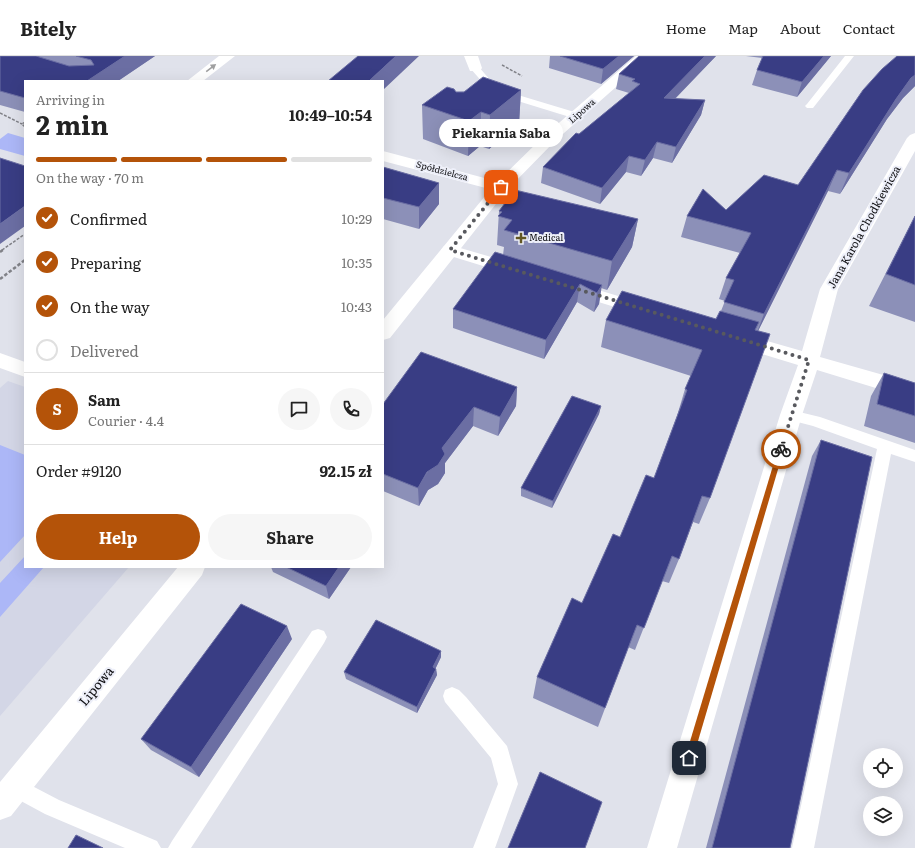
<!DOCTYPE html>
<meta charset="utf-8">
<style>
:root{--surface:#fff;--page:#f6f6f6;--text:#222;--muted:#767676;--line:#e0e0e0;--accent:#b45309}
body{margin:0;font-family:Literata,serif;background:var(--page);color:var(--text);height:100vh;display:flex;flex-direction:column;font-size:15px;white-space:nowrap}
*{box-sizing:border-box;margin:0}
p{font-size:13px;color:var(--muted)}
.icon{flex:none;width:22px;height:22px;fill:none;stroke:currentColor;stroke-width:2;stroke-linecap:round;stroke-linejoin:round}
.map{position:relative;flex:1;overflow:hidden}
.side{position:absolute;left:24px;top:24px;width:360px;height:488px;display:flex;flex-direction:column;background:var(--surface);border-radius:0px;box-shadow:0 4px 16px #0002}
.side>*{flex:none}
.fabs{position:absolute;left:863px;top:692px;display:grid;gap:8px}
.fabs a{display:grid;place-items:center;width:40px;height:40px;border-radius:50%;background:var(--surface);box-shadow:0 4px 16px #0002;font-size:20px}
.pin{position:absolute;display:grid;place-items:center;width:34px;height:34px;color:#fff;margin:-17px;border-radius:8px;box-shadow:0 2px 6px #0006}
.courier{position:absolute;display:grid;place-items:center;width:40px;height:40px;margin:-20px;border:3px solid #b45309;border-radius:50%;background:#fff;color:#222;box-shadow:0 1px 5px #0007}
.bubble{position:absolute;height:28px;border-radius:14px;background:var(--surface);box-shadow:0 4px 16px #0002;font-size:13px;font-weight:700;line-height:28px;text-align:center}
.headline em{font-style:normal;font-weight:700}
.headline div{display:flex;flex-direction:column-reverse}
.headline{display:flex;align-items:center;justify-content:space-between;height:68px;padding:0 12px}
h1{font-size:26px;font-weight:700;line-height:30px}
.bar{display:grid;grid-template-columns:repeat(4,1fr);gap:6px 4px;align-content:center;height:48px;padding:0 12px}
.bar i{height:5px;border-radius:3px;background:var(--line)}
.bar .current{background:var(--accent)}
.bar p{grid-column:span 4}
.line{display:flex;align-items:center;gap:10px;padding:0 12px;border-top:1px solid var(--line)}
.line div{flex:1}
.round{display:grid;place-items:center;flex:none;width:42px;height:42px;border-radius:21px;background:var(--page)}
ol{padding:0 12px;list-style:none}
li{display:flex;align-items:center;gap:12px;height:44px}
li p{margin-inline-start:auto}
li .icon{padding:4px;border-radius:50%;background:var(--accent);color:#fff;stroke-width:4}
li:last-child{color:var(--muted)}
li i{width:22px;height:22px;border:2px solid var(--line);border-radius:50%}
.button{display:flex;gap:8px;margin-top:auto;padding:8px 12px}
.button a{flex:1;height:46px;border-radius:24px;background:var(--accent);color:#fff;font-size:16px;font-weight:700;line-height:46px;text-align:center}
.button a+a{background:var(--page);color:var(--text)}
header{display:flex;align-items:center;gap:24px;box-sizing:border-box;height:56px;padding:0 20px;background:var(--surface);border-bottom:1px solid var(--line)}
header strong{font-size:19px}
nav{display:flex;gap:22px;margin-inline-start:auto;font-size:14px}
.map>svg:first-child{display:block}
.built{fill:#d3d6e6}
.green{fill:#acb7f7}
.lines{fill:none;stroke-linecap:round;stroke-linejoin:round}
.path-far1{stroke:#818288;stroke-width:1.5;stroke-dasharray:3 1.5;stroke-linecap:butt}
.path{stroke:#818288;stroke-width:2.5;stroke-dasharray:3.5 2;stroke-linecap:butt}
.service{fill:#fff;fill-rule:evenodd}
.minor{fill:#fff;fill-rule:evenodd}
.tertiary{fill:#fff;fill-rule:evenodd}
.wall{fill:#8c90b8}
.shaded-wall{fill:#6b6ea3}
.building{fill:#393d84;stroke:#6b6ea3}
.oneway{fill:#9f9fa0}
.route{fill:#b45309}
.done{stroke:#58595e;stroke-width:4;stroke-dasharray:0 7.2}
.poi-dot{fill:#625623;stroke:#edeff9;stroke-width:1.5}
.labels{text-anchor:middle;stroke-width:4;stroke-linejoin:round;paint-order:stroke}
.far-street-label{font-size:9px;fill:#0f0f12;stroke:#edeff9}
.far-poi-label{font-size:9px;fill:#0f0f12;stroke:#edeff9;text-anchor:start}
.street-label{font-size:11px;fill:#0f0f12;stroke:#edeff9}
.near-street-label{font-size:13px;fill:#0f0f12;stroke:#edeff9}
</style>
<header>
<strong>Bitely</strong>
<nav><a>Home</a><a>Map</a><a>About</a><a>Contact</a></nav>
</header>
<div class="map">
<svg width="915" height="792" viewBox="0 0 915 792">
<rect width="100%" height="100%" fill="#e0e2eb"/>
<path class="built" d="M8,325L25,331V511H129L0,660V332Z"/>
<path class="green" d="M8,77L25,82V100L0,93V83Z
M0,389L25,399V479L0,506Z
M25,500V511H44L0,561V527Z"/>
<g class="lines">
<path class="path-far1" d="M502,9L522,20
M0,57L22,68
M25,66L22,68L25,71
M2,194L25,178"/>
<path class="path" d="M0,196L4,193
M0,223L25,204"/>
<path class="service" d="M845,0H854L813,52H807L805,50L807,48Z
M475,9L478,10L498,33L581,58L582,60L581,62H573L492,37L470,12Z
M791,354L820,361L915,394V406L891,398L814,792H792L877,393L813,370L786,363L784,359L786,355Z
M318,573L324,575L327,581L324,587L191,792H168L172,785L312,575Z
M452,631L459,634L466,641L507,690L518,728L495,792H473L498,728L491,702L445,646L443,640L445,634Z
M15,721L59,744L157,785L161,792H125L45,758L8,738L5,731L8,724Z"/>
<path class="minor" d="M219,0H235L203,25H187Z
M464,0H478L482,12L480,15H470Z
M915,77V95L838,233L820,301L915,328V344L817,314L802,359L677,792H647L780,359L798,309L729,288L726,283L729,278L736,276L802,295L820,233L907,82L910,79Z
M383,95L507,128L509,131L507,134L501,136L383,105Z
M450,189L522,210L525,214L522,218L516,220L444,198L441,194L444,190Z
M572,226L651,250L653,254L651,258L644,260L566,236L563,232L566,228Z
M0,297L25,306V321L0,312Z"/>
<path class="tertiary" d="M636,0H651L555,85L507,134L390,282L383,284V264L495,128L545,79Z
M178,511H205L202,519L11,760L0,764V726Z"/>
</g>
<path class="wall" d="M0,0H155L118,25H25V56L0,49Z
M550,0H634L601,28L549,12Z
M716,0L675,43L705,44L701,59L672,107L653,102L641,120L626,116L600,148L541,127L543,111L579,78L629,37L616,33L619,18Z
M746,0H831L797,41L752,29L757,14L762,2Z
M915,0V30L903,42L887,63L840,138L828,135L758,275L710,442L699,468L693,466L679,503L669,527L662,525L635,594L628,591L598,671L533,642L537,621L582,547L654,422L677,360L685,333L691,320L601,291L606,264L716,263L721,255L725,245L719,243L726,222L740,197L681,181L687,160L726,154L798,129Z
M521,34L519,68L489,93L480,90L468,100L423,83L422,49L456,36Z
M383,111L439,127V148L419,173L383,163Z
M499,155L638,163L632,191L607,234L601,232L599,248L594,256L577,246L544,303L453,272V253L503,199L504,191L497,189Z
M915,160V266L869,250Z
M884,317L915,327V387L864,370L871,340Z
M517,331L516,350L498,380L473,370L445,407V417L438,428L428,434L419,450L383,435V348Z
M601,350L599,358L552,452L521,440V432Z
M821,384L790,792H706L812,400Z
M271,511H351L329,543L273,516Z
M292,583L199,721L151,694L141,683Z
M441,595V601L435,613H436L437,619L417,657L346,623L344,616Z"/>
<path class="shaded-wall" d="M125,0H155L118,25H87Z
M396,0H419L383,34V25H369Z
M619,0H634L601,28L603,13Z
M705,0H716L660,58L664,42Z
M824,0H831L797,41L802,26Z
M915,19V30L903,42L887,63L840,138L849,117L896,43L911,22Z
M521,34L519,68L489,93L490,59Z
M705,44L701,59L672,107L676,91Z
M481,56L480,90L468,100L469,65Z
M657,86L653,102L641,120L645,104Z
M629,100L626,116L600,148L602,132Z
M837,114L828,135L756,279L764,258Z
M439,127V148L419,173V151Z
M25,150V170L0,188V168Z
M638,163L632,191L607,234L612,205Z
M580,228L577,246L544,303L546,284Z
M602,229L599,248L594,256L597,237Z
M517,331L516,350L498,380L500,361Z
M601,350L599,358L552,452L553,445Z
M474,351L473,370L445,407V417L438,428L428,434L419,450L418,432L442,392Z
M339,511H351L329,543L326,530Z
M287,570L292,583L199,721L191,711Z
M441,595V601L433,618V611Z
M436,613L437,619L417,657V651Z"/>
<path class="building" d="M0,0H36L69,10L94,9L91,4L76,0H125L87,25H25V42L0,35Z
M358,0H396L369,25H328Z
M560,0H619L603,13Z
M639,0H705L664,42L705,44L676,91L657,86L645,104L629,100L602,132L543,111L576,77L579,78L640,28L632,25L635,23L619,18Z
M763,0H824L802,26L757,14Z
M897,0H915V19L911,22L896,43L849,117L837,114L764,258L724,246L734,224L726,222L751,177L687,160L703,133L726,154L764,119L798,129L863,34L882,13Z
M483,21L521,34L490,59L481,56L469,65L422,49L447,31L454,33L456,36H464Z
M0,102L25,110V150L0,168Z
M383,111L439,127L419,151L383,142Z
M515,134L638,163L612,205L504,174L512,164L498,160L502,156L499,155Z
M915,160V229L886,218Z
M495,196L602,229L597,237L580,228L546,284L453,253Z
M622,235L716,263L720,255L759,266L755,274L770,278L710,442L702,440L679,503L672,500L644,572L637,569L605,652L537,621L572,542L582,547L613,478L620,481L646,419L654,422L687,334L685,333L702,294L606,264Z
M421,296L517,331L500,361L474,351L442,392L445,398L438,409L427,416L418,432L383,418V348Z
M884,317L915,327V360L877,348Z
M572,340L601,350L553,445L521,432Z
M821,384L872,401L790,792H712Z
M286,511H339L326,530Z
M241,548L287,570L191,711L141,683Z
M376,564L441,595L433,611L436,613L417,651L344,616Z
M540,716L602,746L585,792H508Z
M76,779L103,792H68Z"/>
<defs><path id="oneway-solid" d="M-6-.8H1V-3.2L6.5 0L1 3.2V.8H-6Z"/></defs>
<use class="oneway" href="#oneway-solid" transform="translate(211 12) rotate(-37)"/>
<path class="route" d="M781,391L784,393L693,702L689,707L685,702L778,393Z"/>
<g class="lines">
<path class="done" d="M501,131L450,194L809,304L781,393"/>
</g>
<path class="poi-dot" d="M519 176h4v4h4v4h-4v4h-4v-4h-4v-4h4z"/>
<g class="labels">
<g class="far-street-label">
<text transform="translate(582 55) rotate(-41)" y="3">Lipowa</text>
<text transform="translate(442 115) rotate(15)" y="3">Spółdzielcza</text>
</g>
<g class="far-poi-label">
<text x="529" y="185">Medical</text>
</g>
<g class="street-label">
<text transform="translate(864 171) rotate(-61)" y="4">Jana Karola Chodkiewicza</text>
</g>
<g class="near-street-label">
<text transform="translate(96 630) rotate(-51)" y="5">Lipowa</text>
</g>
</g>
</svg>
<div class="fabs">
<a><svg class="icon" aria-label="locate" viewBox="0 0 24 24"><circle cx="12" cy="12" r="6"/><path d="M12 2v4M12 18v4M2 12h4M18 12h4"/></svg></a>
<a><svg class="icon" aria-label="layers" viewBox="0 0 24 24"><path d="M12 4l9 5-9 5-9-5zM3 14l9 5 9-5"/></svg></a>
</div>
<div class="pin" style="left:501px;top:131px;background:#ea580c"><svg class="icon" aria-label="bag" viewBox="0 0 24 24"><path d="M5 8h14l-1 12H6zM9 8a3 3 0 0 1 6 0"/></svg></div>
<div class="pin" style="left:689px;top:702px;background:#1f2937"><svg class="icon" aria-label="home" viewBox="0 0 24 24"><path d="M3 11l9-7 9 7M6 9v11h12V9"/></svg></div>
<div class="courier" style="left:781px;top:393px"><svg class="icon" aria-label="bike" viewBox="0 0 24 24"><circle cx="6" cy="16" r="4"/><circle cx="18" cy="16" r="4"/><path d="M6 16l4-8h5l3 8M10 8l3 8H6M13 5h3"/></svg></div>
<div class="bubble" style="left:439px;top:63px;width:124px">Piekarnia Saba</div>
<section class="side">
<div class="headline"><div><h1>2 min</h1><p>Arriving in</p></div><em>10:49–10:54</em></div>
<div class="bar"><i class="current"></i><i class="current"></i><i class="current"></i><i></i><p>On the way · 70 m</p></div>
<ol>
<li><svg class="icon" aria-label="check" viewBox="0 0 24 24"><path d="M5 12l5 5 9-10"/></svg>Confirmed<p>10:29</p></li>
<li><svg class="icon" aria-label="check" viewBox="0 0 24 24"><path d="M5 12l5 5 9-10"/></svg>Preparing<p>10:35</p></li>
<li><svg class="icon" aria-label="check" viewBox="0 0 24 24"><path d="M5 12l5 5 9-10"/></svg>On the way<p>10:43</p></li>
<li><i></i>Delivered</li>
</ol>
<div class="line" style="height:72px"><b class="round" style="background:var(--accent);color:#fff">S</b><div><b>Sam</b><p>Courier · 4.4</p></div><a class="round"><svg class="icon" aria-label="chat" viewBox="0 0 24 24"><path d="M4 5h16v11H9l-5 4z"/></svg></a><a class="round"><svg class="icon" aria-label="phone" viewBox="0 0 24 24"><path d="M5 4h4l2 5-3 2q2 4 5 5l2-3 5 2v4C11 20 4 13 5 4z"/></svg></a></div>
<div class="line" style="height:52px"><div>Order #9120</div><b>92.15 zł</b></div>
<div class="button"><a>Help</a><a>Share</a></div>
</section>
</div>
